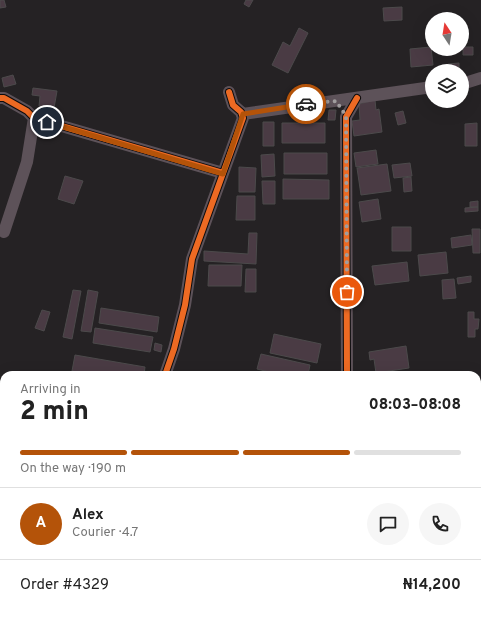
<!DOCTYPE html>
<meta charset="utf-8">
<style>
:root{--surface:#fff;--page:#f6f6f6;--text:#222;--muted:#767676;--line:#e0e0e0;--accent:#b45309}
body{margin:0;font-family:Overpass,sans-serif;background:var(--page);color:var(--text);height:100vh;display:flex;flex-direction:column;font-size:15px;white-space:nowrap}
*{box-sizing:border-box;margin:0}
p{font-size:13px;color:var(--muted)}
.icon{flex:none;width:22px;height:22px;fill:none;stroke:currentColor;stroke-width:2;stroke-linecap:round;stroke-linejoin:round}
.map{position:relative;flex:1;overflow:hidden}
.drawer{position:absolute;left:0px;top:371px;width:481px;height:248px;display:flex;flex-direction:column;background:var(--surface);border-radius:12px 12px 0 0;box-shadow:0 4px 16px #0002}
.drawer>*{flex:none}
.needle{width:26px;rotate:348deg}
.buttons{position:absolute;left:425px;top:12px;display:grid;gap:8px}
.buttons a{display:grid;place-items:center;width:44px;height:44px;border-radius:50%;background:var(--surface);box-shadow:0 4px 16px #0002;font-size:20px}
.pin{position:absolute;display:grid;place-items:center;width:34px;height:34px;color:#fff;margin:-17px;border:2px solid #fff;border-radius:50%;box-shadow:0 1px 4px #0007}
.courier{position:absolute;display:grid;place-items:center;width:40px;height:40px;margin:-20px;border:3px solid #b45309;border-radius:50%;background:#fff;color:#222;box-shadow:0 1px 5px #0007}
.summary em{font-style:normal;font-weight:800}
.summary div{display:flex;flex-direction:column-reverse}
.summary{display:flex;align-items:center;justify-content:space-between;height:68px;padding:0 20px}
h1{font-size:26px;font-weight:800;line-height:30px}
.bar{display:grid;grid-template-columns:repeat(4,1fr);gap:6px 4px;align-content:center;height:48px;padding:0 20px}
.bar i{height:5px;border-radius:3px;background:var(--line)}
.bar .on{background:var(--accent)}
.bar p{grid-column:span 4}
.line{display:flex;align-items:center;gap:10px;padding:0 20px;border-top:1px solid var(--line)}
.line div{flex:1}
.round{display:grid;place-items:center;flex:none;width:42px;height:42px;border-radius:21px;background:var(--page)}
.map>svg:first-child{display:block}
.building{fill:#4a3b44;stroke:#4c4a4b}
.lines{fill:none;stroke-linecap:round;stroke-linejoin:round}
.minor{stroke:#5d5259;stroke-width:12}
.cycleway-casing{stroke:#0d0b0c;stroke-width:8}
.cycleway{stroke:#ed6a23;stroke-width:6}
.done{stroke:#a09d9e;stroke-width:4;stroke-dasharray:0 7.2}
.route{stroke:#b45309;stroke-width:5}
</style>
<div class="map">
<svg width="481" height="619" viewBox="0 0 481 619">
<rect width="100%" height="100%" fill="#252224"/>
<path class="building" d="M0,0H4L6,7L0,8Z
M246,0H253L249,7L244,4Z
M402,7V20L384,21L383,8Z
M299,28L308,33L288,73L272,65L283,42L290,46Z
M431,47L433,65L411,67L410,49Z
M463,47H473V55H463Z
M459,63V69L448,70V64Z
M13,75L16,84L4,87L2,78Z
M33,88L57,91L54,108L39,106L40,96L32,95Z
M375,100L376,110L379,109L382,132L354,136L352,121L360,120L359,104Z
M329,110H336L335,120H328Z
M403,111L406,123L398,125L395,113Z
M263,122H274V146H263Z
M282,123H325V143H282Z
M477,123V146H465V124Z
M376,150L378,164L356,167L354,153Z
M284,153H327V174H284Z
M274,154L275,176L262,177L261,155Z
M410,163L412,176L394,178L392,165Z
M387,164L391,191L361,195L357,168Z
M239,167L256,168L255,192H239Z
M65,176L83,181L74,204L58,199Z
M411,177L412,191L404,192L403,178Z
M283,179L329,180V199H283Z
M262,181H275V204H263Z
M237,196H255V220H236Z
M378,199L381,219L362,222L359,202Z
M478,201V207H470V202Z
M478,207V211L465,212V208Z
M392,227H411V251H392Z
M472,229H480V253H473Z
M249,233H257L256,264L204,261V251L248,254Z
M471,235L472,245L452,248L451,238Z
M446,252L448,273L420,276L418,255Z
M407,262L409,281L375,285L372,266Z
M209,265H242L241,286H208Z
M246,269H256V292H245Z
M471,276V282L458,284L457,278Z
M454,279L456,298L443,299L442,280Z
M73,290L81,291L72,339L63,337Z
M88,290L98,292L91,332L81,331Z
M101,308L159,317L157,332L99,323Z
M42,310L50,312L44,331L35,328Z
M468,312H474V319H479L478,329H475V337H468Z
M95,328L153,337L150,352L93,343Z
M274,334L321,344L317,363L270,353Z
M155,343L162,345L161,352L154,350Z
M406,346L409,368L376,373L374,359L370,360L369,352Z
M261,354L310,365L308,375H281L257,369Z
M75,355L145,367L144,375H96L72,371Z
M0,403L4,404V418H0Z
M477,461H480L479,512H477Z
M4,493V515L0,512V498Z
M4,525V537L0,533V530Z
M91,615H140L136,619H96Z
M252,615H271V616L252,617Z
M275,615H283V619H275Z
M285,615H302V619H285Z
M326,615H340V618L326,619Z
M411,615H421L422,619H402Z"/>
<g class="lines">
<path class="minor" d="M462,84L481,78
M0,98H4L27,111L34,118L223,173
M243,114L432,87
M4,232L27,162L34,118
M165,375L174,349L185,305L192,259L243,118L241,112L233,105L229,92
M347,375L346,117L357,98
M477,567L481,566
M192,615L196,619
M348,619L349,615"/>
<defs>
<path id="cycleway" d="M0,98H4L27,111L34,118L223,173
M165,375L174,349L185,305L192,259L243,118L241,112L233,105L229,92
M347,375L346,117L357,98"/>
</defs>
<use href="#cycleway" class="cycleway-casing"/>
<use href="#cycleway" class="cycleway"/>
</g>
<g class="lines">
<path class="done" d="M306,104L336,101L346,116L347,292"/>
<path class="route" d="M47,122L223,174L243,114L306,104"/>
</g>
</svg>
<div class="buttons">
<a><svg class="needle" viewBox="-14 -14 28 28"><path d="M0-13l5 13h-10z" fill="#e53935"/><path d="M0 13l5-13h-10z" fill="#767676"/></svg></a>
<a><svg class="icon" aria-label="layers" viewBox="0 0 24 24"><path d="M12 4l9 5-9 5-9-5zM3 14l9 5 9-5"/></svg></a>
</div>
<div class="pin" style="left:347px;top:292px;background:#ea580c"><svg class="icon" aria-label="bag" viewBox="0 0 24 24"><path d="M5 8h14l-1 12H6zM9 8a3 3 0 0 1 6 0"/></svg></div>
<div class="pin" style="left:47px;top:122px;background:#1f2937"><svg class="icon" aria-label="home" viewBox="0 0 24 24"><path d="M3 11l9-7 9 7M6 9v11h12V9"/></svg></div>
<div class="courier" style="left:306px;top:104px"><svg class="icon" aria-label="car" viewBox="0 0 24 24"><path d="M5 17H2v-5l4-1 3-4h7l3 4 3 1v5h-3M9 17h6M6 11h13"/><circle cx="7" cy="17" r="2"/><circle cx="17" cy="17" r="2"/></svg></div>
<section class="drawer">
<div class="summary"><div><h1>2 min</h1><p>Arriving in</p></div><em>08:03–08:08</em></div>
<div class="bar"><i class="on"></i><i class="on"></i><i class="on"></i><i></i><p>On the way · 190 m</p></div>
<div class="line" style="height:72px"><b class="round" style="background:var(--accent);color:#fff">A</b><div><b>Alex</b><p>Courier · 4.7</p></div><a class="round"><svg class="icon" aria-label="chat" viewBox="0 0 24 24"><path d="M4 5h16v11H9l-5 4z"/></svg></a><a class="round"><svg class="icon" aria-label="phone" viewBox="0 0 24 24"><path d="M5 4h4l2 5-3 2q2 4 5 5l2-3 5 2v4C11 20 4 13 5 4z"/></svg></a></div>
<div class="line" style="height:52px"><div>Order #4329</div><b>₦14,200</b></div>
</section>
</div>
